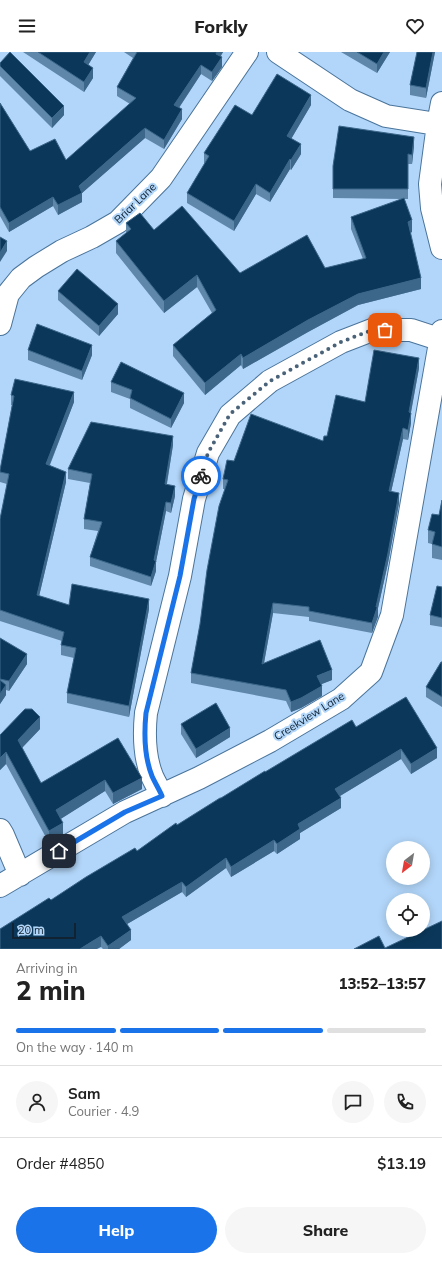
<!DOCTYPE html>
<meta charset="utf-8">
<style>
:root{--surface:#fff;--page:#f6f6f6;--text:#222;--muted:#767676;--line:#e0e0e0;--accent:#1a73e8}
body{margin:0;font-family:Mulish,sans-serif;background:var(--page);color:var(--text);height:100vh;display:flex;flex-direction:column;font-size:15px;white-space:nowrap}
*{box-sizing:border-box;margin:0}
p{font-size:13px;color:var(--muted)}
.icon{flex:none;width:22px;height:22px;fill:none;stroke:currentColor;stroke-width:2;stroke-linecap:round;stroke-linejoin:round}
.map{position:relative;height:897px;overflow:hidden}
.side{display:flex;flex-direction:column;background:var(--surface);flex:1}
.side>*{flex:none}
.needle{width:26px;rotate:211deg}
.fabs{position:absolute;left:386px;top:789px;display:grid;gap:8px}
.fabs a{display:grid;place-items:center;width:44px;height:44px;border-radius:50%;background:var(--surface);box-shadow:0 2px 10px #0003;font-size:20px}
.scale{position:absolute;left:12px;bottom:10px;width:64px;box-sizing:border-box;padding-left:4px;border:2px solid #112333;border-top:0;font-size:11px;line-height:14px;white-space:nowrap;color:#112333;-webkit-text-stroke:3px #b2d6f9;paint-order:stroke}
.pin{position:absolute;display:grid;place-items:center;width:34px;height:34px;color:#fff;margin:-17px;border-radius:8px;box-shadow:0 2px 6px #0006}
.courier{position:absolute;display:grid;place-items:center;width:40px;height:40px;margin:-20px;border:3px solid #1a73e8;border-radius:50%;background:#fff;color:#222;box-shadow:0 1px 5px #0007}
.head em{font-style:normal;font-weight:800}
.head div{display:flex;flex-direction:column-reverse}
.head{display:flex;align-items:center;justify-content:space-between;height:68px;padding:0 16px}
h1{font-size:26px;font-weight:800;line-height:30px}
.bar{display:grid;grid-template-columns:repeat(4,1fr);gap:6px 4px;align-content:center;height:48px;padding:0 16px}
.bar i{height:5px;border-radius:3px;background:var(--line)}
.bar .selected{background:var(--accent)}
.bar p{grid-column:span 4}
.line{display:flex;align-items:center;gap:10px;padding:0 16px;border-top:1px solid var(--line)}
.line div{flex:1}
.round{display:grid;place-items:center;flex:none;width:42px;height:42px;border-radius:21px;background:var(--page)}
.button{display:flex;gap:8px;margin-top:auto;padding:8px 16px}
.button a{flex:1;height:46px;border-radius:24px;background:var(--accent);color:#fff;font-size:16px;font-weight:800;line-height:46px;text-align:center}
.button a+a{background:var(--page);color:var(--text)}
header{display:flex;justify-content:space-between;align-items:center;height:52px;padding:0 16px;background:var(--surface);font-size:18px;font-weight:800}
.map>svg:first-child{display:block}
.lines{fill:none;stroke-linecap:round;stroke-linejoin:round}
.street-casing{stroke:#4a749b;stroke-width:24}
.street{stroke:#fff;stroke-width:22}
.wall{fill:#5e87aa}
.shaded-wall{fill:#3d678a}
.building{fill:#0b385a;stroke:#3d678a}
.done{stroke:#496278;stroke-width:4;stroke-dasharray:0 7.2}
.route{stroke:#1a73e8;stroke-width:5}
.labels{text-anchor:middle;stroke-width:4;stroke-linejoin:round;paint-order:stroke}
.street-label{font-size:11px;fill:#112333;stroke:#b2d6f9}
</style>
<header><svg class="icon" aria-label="menu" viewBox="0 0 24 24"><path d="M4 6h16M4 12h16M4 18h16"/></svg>Forkly<svg class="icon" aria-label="heart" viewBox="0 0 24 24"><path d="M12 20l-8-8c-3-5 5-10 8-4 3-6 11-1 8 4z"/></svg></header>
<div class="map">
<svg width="442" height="897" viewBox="0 0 442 897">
<rect width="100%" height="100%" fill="#b2d6f9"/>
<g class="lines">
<defs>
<path id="street" d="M278,0L350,48L386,64L442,73
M442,51L438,72L430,132L432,156L442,196
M0,272L8,242L21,226L36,215L62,199L92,185L118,170L161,126L247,0
M162,744C159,737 155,731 152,724C144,704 144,681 146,661L180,524L194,447L208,401L230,363L270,329L341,290L372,278H411L442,288
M0,778L3,783L20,823
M0,834L125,760L199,726L270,689L341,647L371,620L392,563L442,279"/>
</defs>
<use href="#street" class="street-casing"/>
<use href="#street" class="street"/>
</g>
<path class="wall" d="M23,0H96L88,13L93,26L84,40Z
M124,0H223L221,4L222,15L212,29L201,22L179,56L182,67L164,97L145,86L82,141V150L58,163L53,154L9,180L0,164V51L30,99L66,108L130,52L117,44V35L133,6Z
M341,0H390L377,21Z
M417,0H435L426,46L410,43V33Z
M0,11L64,63L52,76L0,24Z
M311,53L291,87L301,102L291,118L290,117L270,150L256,142L234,179L187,151V141L205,111H204V101L252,63Z
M414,94L412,112H408V147H404L412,180L410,181L421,237L358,253L308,280L243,317L241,313L205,343L173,304V293L212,261L197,235L164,261L116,201V189L126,181V171L154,178L240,221L325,216L363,207L351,177V165L402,147L333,146V114Z
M58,239L118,262L99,284L58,248Z
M28,298L92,303L82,328L28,308Z
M419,316L411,361V371L408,388L403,387L391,440L399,451L388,511L378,556L377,566L372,581L309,569V565L273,561L264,611L332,628L321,632L322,644L301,656L291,660L286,649L191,631V621L225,437H223V427L234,409L323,389L327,384L365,350Z
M111,330L184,351L171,376L130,356V347L111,340Z
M11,343L74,350L50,413L66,430L39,544L69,553L149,557L129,665L67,651V641L74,606L61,603V593L62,589L0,569V467L7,432L0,430V418L12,353H11Z
M173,393L167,432L175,444L171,461L166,459L156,509V519L151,534L90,514V505L98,479L84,477V467L90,431L68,427V417Z
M442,448V508L432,506V492L428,491V478L439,463Z
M442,535V575L430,573V563Z
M0,586L27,612L9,639L6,638V643L0,652Z
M442,610V655L426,645V635Z
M181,672L230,685L196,706L181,682Z
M356,675L437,706L411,722L401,707L340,744L341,756L300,781V787L277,802L274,799L231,825L226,816L186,845L182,840L127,872L131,888L119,897H103L101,895L51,848L137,799L177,773L265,720Z
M40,677L22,696L41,731L118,686L142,737L113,752L105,739L60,767L63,782L49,791L6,712L0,718V683Z"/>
<path class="shaded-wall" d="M90,0H96L84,20V10Z
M217,0H223L216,11V2Z
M384,0H390L377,21V12Z
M433,0H435L426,46V36Z
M222,5V15L212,29V20Z
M201,13V22L174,63V53Z
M93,16V26L84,40V30Z
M311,43V53L287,94V84Z
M64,54V63L52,76V66Z
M182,57V67L164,97V88Z
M145,76V86L82,141V150L58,163V153Z
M414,85V94L412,112V103Z
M301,92V102L291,118V108Z
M290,107V117L270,150V141Z
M256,132V142L234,179V169Z
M53,145V154L9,180V171Z
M412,168V180L408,182V170Z
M7,189V199L0,210V201Z
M197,223V235L164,261V249Z
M421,226V237L358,253L308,280L243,317V306L308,268L358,242Z
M118,252V262L99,284V274Z
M92,293V303L82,328V319Z
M241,302V313L205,343V331Z
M419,306V316L409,370V360Z
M74,340V350L46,422V412Z
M184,341V351L171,376V367Z
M411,361V371L408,388V378Z
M403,376V387L389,449V439Z
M173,384V393L165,442V432Z
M66,420V430L37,553V543Z
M175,434V444L171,461V451Z
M399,441V451L388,511L378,556V565L372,581V571Z
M166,450V459L156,510V509V519L151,534V525Z
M149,547V557L129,665V654Z
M273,551V561L262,622V612Z
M27,602V612L9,639V629Z
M332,618V628L317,634V624Z
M6,633V643L0,652V642Z
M322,634V644L301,656L291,660V650Z
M40,665V677L18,700V688Z
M230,676V685L196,706V697Z
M437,696V706L411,722V712Z
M401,697V707L335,747V737Z
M6,700V712L0,718V706Z
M142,726V737L113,752V741Z
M105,728V739L56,770V758Z
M341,746V756L300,781V787L277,802V792L298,772Z
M63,771V782L49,791V779Z
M274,788V799L231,825V815Z
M226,806V816L186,845V835Z
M182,830V840L122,875V865Z
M131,878V888L119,897H108V894Z
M101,884V895L97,897H80Z"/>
<path class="building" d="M10,0L64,54L52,66L0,14V11Z
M38,0H90L84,10L93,16L84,30Z
M137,0H217L216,2L222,5L212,20L201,13L174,53L182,57L164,88L145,76L79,134L82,141L58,153L53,145L9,171L0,155V51L30,99L55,87L66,108L136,46L117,35Z
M357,0H384L377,12Z
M417,0H433L426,36L410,33Z
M277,22L311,43L287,84L301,92L291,108L290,107L270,141L256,132L234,169L187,141L209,104L204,101L235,53L252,63Z
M339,74L414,85L412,103L408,102V137H333V114Z
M404,146L412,168L408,170L421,226L358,242L308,268L243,306L241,302L205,331L173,293L216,258L197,223L164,249L116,189L131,177L126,171L140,161L154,178L182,154L240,221L307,183L325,216L366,206L351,165Z
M0,185L7,189L0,201Z
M77,217L118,252L99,274L58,239Z
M37,272L92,293L82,319L28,298Z
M374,298L419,306L409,360L411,361L408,378L403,376L389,439L399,441L388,501L376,555H378L377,556L372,571L309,559V555L273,551L262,612L320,588L332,618L317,624L322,634L301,646L291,650L286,638L191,621L200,572L207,518L219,454L228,428L223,427L227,408L234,409L251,362L323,389L324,384H327L336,343L365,350Z
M121,310L184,341L171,367L130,346L132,338L111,330Z
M15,327L74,340L46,412L66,420L37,543L69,553L72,532L149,547L129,654L67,641L76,596L61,593L64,580L0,558V467L9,422L0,420V418L14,344L11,343Z
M91,370L173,384L165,432L175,434L171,451L166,450L154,508L156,509L151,525L90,505L102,470L84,467L92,422L68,417Z
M442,448V495L432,492L435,480L428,478L432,462L439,463Z
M437,534L442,535V566L430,563Z
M0,586L27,602L9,629L0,627Z
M441,610H442V645L426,635Z
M0,628L6,633L0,642Z
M406,645L437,696L411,712L401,697L335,737L341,746L298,772L300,777L277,792L274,788L231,815L226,806L186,835L182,830L122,865L131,878L108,894L101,884L80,897H0V877L49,846L51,848L86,825L135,796L137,799L176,771L177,773L220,746H221L265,719V720L352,668L356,675Z
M216,651L230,676L196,697L181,672Z
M25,657H32L40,665L18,688L41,731L118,686L142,726L113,741L105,728L56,758L63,771L49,779L6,700L0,706V683Z
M442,869V897H354L379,884L385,896Z"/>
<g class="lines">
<path class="done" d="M201,424L208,401L230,362L270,329L341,290L372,278H385"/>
<path class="route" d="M59,799L125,760L162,744C159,737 155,731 152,724C144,704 144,681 146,661L180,524L194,447L201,424"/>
</g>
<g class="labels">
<g class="street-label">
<text transform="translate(135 151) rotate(-44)" y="4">Briar Lane</text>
<text transform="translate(309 664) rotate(-32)" y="4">Creekview Lane</text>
</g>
</g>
</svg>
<div class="fabs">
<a><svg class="needle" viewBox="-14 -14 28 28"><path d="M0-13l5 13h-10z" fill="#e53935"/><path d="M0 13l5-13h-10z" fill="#767676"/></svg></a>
<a><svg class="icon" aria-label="locate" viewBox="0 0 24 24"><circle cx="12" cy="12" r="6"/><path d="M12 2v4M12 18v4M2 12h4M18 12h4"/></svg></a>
</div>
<div class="scale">20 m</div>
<div class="pin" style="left:385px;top:278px;background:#ea580c"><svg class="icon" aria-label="bag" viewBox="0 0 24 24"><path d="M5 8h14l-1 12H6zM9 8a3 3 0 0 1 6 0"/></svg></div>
<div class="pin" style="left:59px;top:799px;background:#1f2937"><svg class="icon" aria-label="home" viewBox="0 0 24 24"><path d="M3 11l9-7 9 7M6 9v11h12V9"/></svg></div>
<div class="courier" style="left:201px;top:424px"><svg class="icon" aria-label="bike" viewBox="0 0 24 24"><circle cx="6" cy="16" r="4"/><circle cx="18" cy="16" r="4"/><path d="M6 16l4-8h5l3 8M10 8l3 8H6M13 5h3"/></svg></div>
</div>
<section class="side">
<div class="head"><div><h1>2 min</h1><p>Arriving in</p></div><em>13:52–13:57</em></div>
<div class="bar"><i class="selected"></i><i class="selected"></i><i class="selected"></i><i></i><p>On the way · 140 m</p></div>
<div class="line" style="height:72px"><a class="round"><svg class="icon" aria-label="person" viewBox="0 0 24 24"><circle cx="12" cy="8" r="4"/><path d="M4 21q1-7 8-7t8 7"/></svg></a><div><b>Sam</b><p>Courier · 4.9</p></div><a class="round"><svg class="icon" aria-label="chat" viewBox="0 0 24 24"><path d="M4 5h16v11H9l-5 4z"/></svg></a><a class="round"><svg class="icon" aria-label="phone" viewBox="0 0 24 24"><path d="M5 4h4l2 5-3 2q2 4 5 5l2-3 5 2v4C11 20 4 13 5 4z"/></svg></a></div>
<div class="line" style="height:52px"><div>Order #4850</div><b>$13.19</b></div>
<div class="button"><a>Help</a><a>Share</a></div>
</section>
